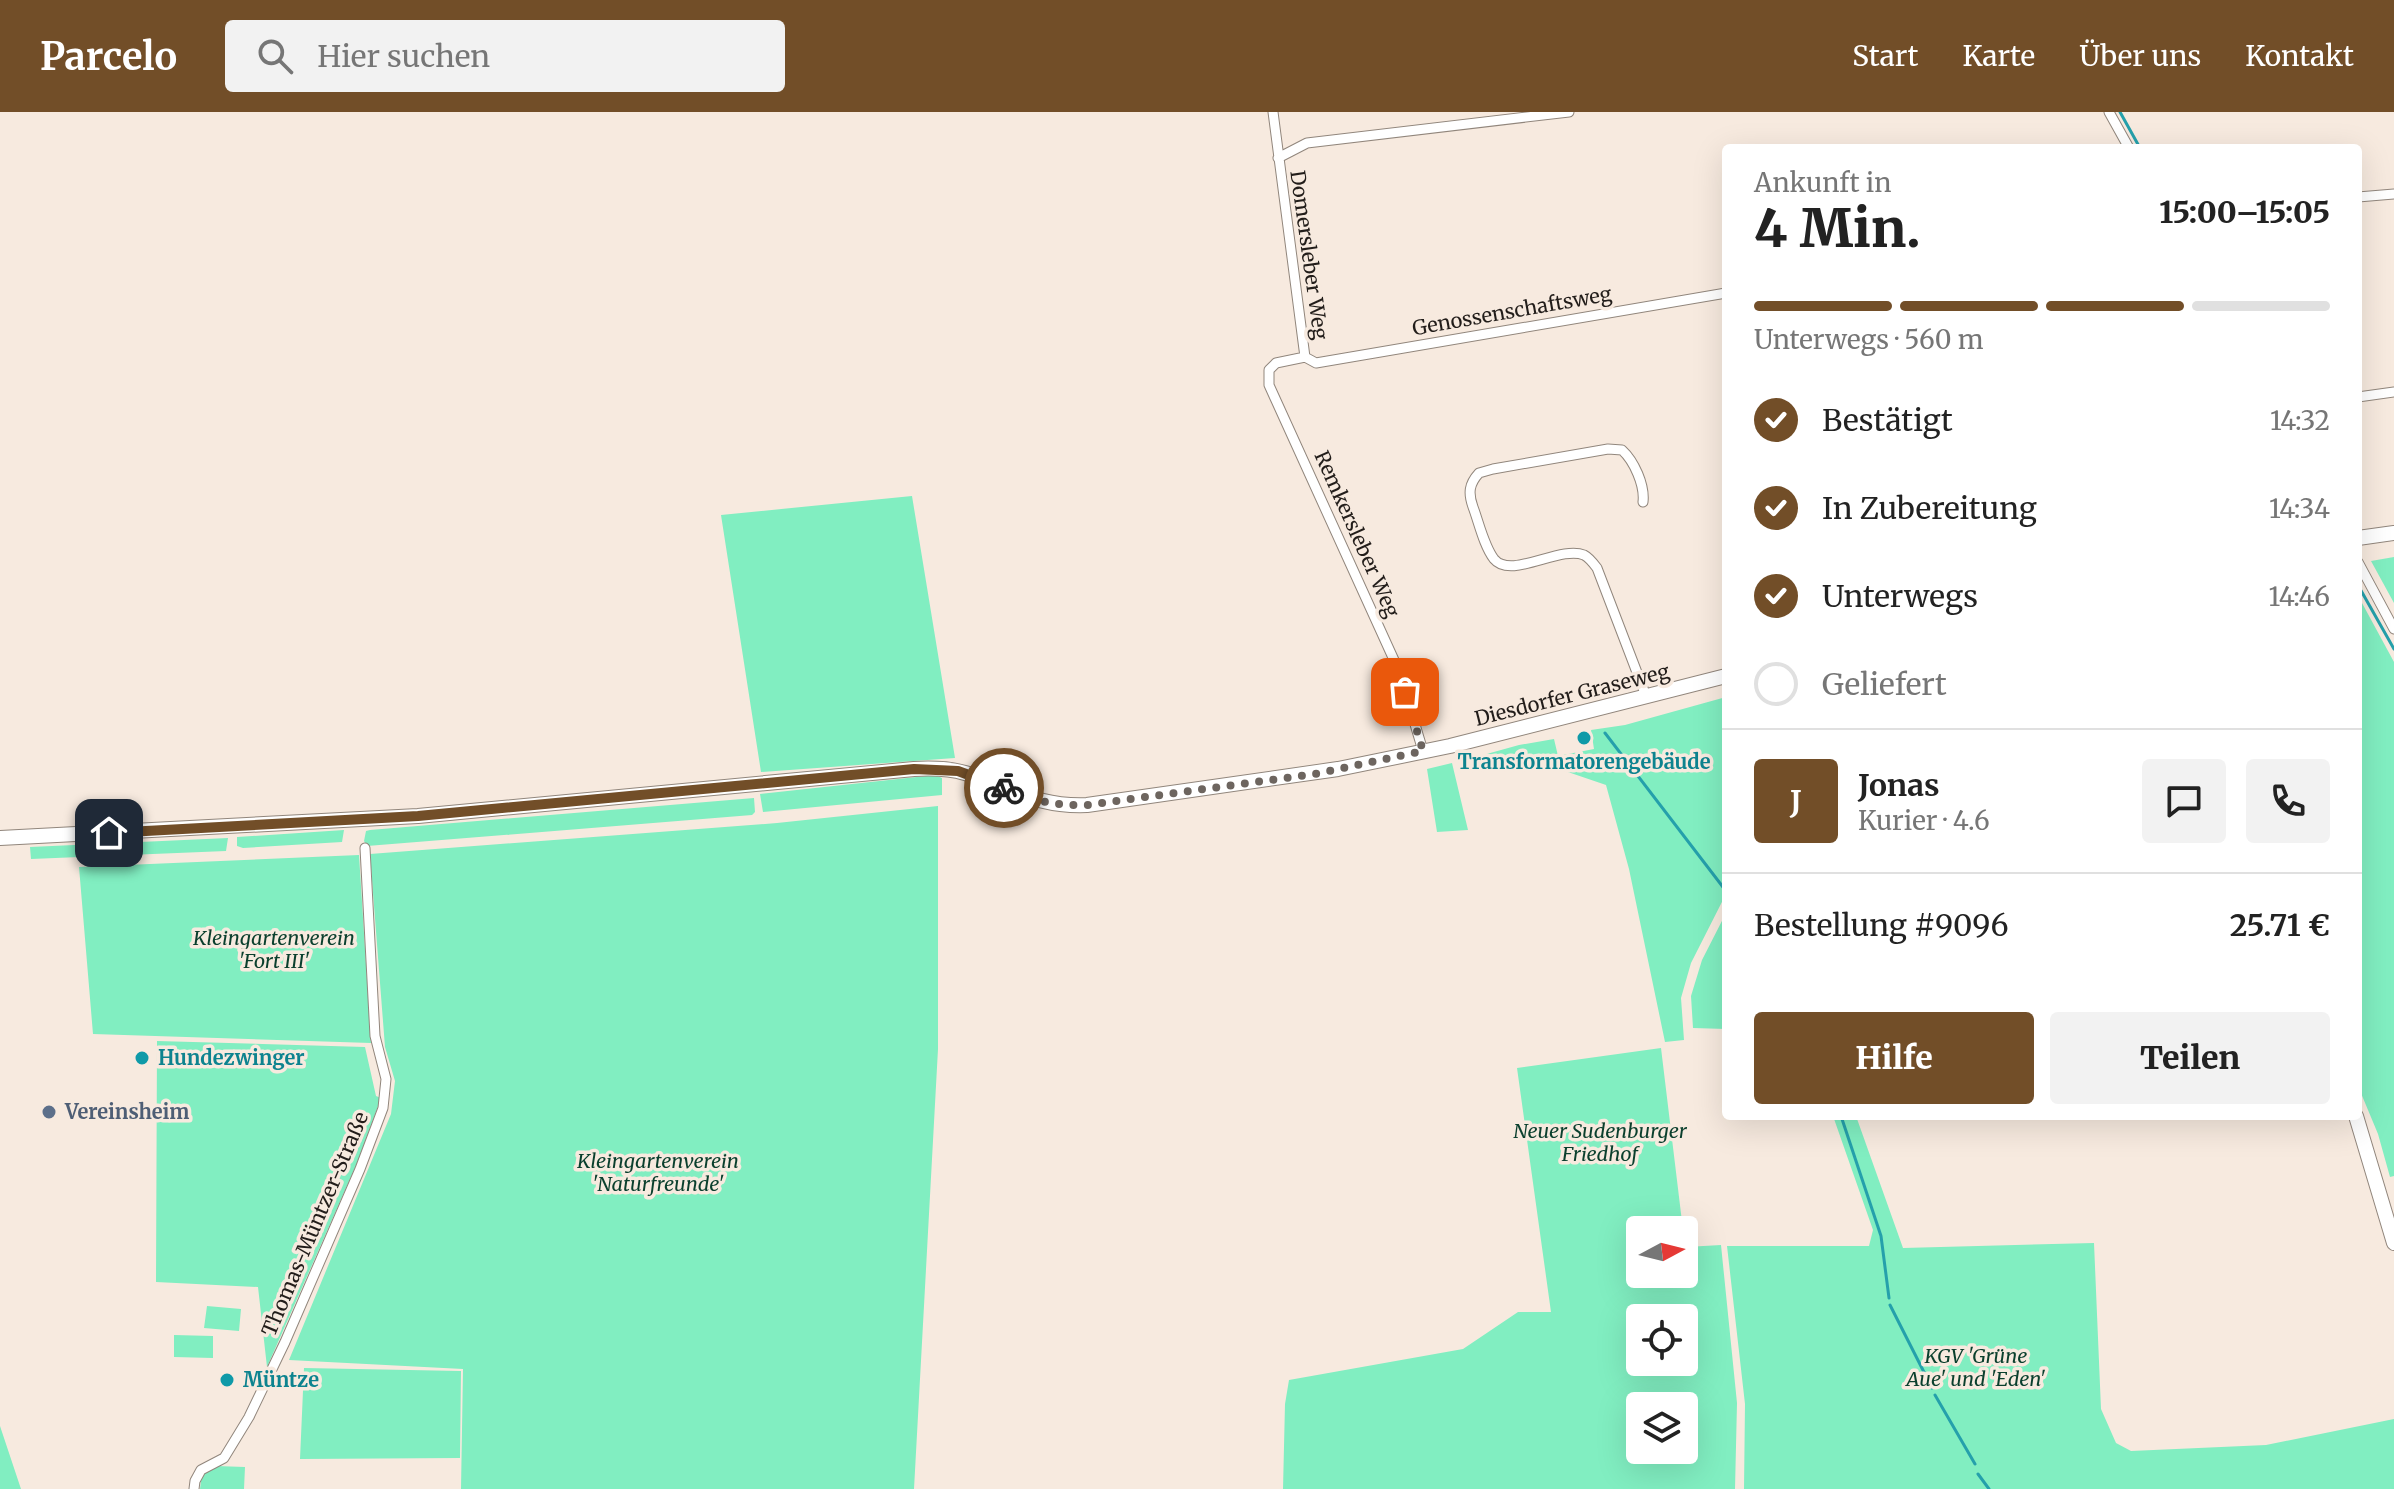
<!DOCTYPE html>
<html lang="de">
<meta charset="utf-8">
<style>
:root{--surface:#fff;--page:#f2f2f2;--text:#222;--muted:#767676;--line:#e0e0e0;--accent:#724e28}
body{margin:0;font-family:Merriweather,serif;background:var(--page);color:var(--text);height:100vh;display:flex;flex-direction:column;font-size:30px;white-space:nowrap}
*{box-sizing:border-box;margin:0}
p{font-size:26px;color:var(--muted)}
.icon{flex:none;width:44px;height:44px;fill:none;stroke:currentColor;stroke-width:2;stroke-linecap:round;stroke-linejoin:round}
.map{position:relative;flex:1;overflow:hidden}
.drawer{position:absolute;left:1722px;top:32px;width:640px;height:976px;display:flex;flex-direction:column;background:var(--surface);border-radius:8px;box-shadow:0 8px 32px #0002}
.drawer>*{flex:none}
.needle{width:52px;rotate:83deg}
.fabs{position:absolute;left:1626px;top:1104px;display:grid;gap:16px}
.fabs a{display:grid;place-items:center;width:72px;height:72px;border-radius:8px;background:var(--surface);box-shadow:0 8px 32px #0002;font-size:40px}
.pin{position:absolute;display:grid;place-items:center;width:68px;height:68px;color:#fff;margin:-34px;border-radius:16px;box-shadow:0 4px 12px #0006}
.courier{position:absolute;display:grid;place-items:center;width:80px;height:80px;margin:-40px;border:6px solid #724e28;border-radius:50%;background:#fff;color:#222;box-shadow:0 2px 10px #0007}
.head em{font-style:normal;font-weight:800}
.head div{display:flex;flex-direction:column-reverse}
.head{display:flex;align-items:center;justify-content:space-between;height:136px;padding:0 32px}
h1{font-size:52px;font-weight:800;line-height:60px}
.bar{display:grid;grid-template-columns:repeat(4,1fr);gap:12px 8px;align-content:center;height:96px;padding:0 32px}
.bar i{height:10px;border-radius:6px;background:var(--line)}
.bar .selected{background:var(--accent)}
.bar p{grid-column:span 4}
.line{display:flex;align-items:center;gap:20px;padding:0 32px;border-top:2px solid var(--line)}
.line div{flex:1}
.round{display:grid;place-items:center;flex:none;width:84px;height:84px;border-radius:8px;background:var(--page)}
ol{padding:0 32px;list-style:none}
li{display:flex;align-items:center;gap:24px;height:88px}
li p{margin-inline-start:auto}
li .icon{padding:8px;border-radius:50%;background:var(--accent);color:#fff;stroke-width:4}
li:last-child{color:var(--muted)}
li i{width:44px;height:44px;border:4px solid var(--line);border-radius:50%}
.primary-button{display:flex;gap:16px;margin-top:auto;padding:16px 32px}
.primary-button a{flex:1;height:92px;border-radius:8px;background:var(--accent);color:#fff;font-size:32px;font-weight:800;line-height:92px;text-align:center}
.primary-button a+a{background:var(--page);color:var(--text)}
header{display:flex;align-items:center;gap:48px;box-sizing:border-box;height:112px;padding:0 40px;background:var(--accent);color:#fff}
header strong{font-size:38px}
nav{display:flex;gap:44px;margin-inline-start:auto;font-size:28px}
.search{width:560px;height:72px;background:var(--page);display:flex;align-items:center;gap:20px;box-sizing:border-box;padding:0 28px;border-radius:8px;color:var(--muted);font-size:30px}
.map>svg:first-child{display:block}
.green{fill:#81eec1;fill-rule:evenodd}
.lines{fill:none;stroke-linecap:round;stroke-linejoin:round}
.stream{stroke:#25a0ab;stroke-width:3}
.street-casing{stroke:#91867c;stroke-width:11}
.secondary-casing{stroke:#91867c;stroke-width:16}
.street{stroke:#fff;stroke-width:9}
.secondary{stroke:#fff;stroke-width:14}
.done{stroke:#6d655f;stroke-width:8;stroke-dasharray:0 14.4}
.route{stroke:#724e28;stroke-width:10}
.culture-dot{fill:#0f9aa8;stroke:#f7eadf;stroke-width:3}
.service-dot{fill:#5c6f8a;stroke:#f7eadf;stroke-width:3}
.labels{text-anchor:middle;stroke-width:7;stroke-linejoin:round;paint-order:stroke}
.street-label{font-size:20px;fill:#221d1a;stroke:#f7eadf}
.culture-label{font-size:20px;font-weight:bold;fill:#0d838f;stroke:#f7eadf;text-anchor:start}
.park-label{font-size:20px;font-style:italic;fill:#0a3f2d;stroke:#f7eadf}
.service-label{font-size:20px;font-weight:bold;fill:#4e5e75;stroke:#f7eadf;text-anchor:start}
</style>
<header>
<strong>Parcelo</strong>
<div class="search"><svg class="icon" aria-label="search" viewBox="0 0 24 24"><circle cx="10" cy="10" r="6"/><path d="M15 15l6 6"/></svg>Hier suchen</div>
<nav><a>Start</a><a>Karte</a><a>Über uns</a><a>Kontakt</a></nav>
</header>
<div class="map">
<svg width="2394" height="1377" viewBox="0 0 2394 1377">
<rect width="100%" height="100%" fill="#f7eadf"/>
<path class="green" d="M912,384L955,646L761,660L721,403Z
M2394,445V491L2371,449Z
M2362,491L2394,550V1064L2390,1065L2378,1022L2358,974V492Z
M1726,585V782L1691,851L1681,886L1684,928L1665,930L1629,757L1606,673L1518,643L1465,648L1519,633L1554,627L1558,644L1594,637L1591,618L1625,613Z
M1452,651L1468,718L1437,720L1427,657Z
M935,663L942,666V683L763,700L760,682Z
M754,686L755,700L752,703L367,734L364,729L366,719L370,718Z
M938,694V937L914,1377H461L463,1257L289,1248L391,1002L395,969L385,935L370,742L777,711Z
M344,718L342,730L243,736L237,734V725Z
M228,726L226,739L31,747L30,735Z
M359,743L371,931L93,922L79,755Z
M1726,801V917L1693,916L1691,884L1702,848Z
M157,929L365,935L376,984L381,986L357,1051L267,1255L258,1175L156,1170Z
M1661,936L1683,1118H1640V1162H1684V1125L1686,1135L1721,1133L1737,1291L1735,1377H1283L1285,1292L1289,1268L1463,1237L1518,1200H1551L1517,956ZM1640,1206H1684V1250H1640ZM1640,1294H1684V1338H1640Z
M1833,1004H1856L1903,1136L2094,1131L2101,1297L2116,1331L2131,1339L2266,1333L2394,1307V1377H1744L1745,1292L1727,1134H1869L1873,1118Z
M207,1194L241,1197L239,1219L204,1216Z
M174,1223L213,1224V1246L174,1245Z
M304,1256L461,1259L460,1346L300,1347Z
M0,1314L21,1377H0Z
M216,1354L245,1355L244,1377H200L202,1362Z"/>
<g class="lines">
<path class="stream" d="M2120,0L2140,36
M2359,475L2394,537
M1605,621L1726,779
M1841,1004L1881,1124L1889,1186
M1890,1193L1932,1276
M1935,1283L1975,1352
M1978,1362L1989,1377"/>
<defs>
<path id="street" d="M1273,0L1305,245
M2109,0L2129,36
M1278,46L1307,31L1569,0
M2358,85L2394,82
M1305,245L1276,251L1269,258V273L1399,559L1423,639
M1305,245L1316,251L1726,181
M2358,285L2394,280
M1643,390C1645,373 1634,349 1622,338L1608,337L1493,357L1479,361C1469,372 1468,381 1473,395C1479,411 1484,434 1494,447C1511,468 1560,433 1584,443C1588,445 1594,452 1597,456L1646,584
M2358,450L2394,517
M194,1377L195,1369L201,1358L224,1346L249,1305L285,1230L360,1057L383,996L386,967L375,924L365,736"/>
<path id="secondary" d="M2358,426L2394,421
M0,726L418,704L914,657C931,656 948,656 965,661C1013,674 1032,695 1087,693L1338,657L1450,634L1726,564
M2356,1004L2394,1131"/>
</defs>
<use href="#street" class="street-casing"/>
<use href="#secondary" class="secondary-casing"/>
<use href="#street" class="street"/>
<use href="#secondary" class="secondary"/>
</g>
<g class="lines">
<path class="done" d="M1004,676C1031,689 1058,694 1087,693L1315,662L1423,639L1405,580"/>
<path class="route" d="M109,721L418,704L914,657L958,659L1004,676"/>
</g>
<g class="culture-dot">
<circle cx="1584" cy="626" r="8"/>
<circle cx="142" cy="946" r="8"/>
<circle cx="227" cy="1268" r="8"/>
</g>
<circle class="service-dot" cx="49" cy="1000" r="8"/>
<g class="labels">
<g class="street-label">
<text transform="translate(1309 143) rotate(82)" y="7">Domersleber Weg</text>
<text transform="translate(1512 199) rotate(-10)" y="7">Genossenschaftsweg</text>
<text transform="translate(1357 422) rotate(66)" y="7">Remkersleber Weg</text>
<text transform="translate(1572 583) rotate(-14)" y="7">Diesdorfer Graseweg</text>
<text transform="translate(315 1112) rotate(-67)" y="7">Thomas-Müntzer-Straße</text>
</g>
<g class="culture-label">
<text x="1584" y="657" text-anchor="middle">Transformatorengebäude</text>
<text x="158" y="953">Hundezwinger</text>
<text x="243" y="1275">Müntze</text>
</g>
<g class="park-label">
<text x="274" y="833">Kleingartenverein<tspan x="274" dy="23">'Fort III'</tspan></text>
<text x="1600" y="1026">Neuer Sudenburger<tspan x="1600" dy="23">Friedhof</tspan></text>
<text x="658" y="1056">Kleingartenverein<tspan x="658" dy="23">'Naturfreunde'</tspan></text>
<text x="1976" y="1251">KGV 'Grüne<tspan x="1976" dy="23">Aue' und 'Eden'</tspan></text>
</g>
<g class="service-label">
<text x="65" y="1007">Vereinsheim</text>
</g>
</g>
</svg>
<div class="fabs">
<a><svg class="needle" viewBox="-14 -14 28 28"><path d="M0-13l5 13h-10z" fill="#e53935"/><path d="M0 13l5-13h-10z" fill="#767676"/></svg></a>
<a><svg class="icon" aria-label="locate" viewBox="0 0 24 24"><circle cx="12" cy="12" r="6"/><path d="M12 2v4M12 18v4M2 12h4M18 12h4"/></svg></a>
<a><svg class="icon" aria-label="layers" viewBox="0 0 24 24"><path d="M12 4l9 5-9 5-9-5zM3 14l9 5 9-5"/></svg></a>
</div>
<div class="pin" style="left:1405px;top:580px;background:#ea580c"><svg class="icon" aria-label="bag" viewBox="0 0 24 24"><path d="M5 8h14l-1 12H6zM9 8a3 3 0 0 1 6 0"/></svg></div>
<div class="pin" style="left:109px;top:721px;background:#1f2937"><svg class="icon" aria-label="home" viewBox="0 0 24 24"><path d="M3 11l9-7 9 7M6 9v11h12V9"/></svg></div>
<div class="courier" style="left:1004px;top:676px"><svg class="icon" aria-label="bike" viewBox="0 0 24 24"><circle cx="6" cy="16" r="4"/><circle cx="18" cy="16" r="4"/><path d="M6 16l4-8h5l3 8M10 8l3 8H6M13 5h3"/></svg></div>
<section class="drawer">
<div class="head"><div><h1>4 Min.</h1><p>Ankunft in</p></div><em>15:00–15:05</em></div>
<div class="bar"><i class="selected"></i><i class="selected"></i><i class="selected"></i><i></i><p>Unterwegs · 560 m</p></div>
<ol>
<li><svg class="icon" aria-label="check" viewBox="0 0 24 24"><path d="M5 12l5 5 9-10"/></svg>Bestätigt<p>14:32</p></li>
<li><svg class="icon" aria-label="check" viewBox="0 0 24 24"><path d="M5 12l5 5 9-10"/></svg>In Zubereitung<p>14:34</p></li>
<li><svg class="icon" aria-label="check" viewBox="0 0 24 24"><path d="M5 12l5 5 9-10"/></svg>Unterwegs<p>14:46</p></li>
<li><i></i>Geliefert</li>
</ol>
<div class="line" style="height:144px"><b class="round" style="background:var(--accent);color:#fff">J</b><div><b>Jonas</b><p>Kurier · 4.6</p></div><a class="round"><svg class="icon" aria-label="chat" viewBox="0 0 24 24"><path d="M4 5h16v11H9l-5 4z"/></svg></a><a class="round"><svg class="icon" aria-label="phone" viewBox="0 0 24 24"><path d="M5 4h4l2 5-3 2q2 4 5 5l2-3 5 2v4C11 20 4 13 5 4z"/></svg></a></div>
<div class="line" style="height:104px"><div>Bestellung #9096</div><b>25.71 €</b></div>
<div class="primary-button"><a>Hilfe</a><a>Teilen</a></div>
</section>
</div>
